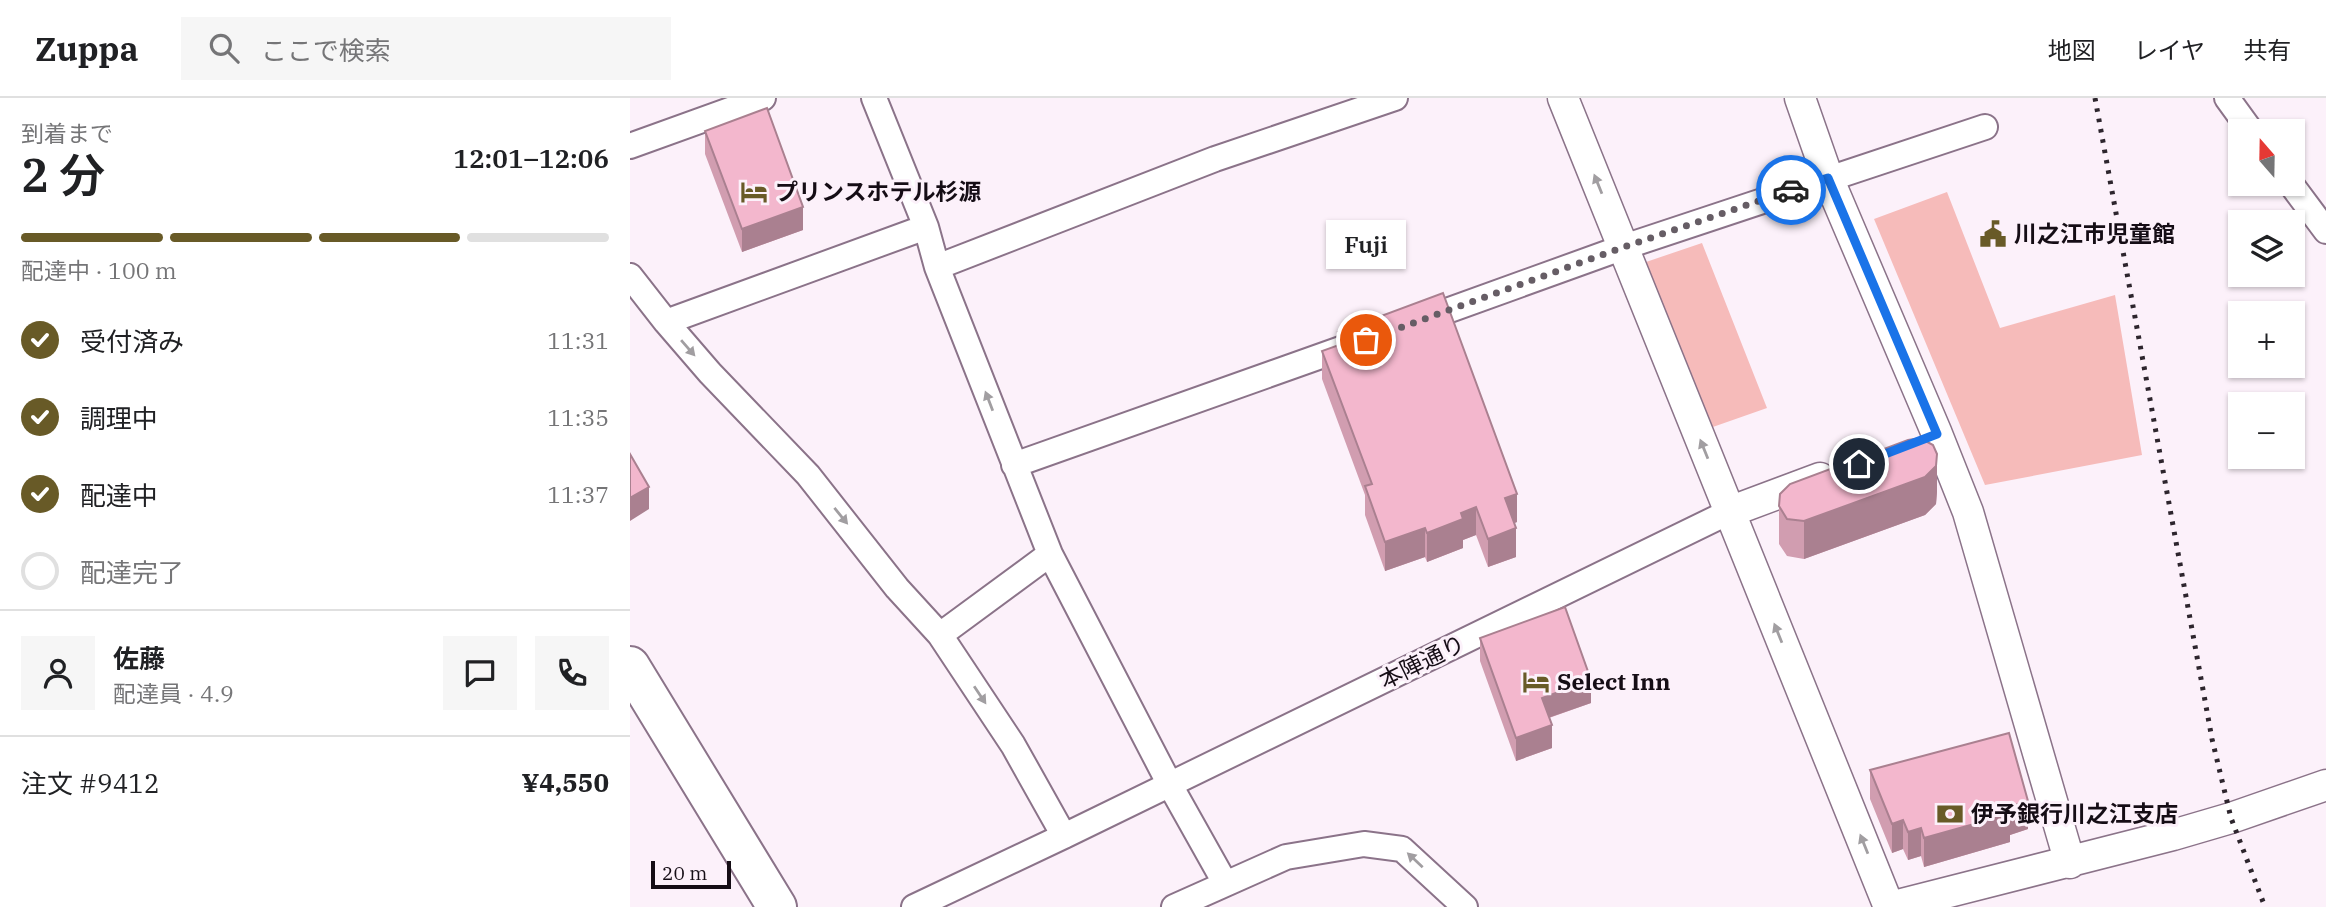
<!DOCTYPE html>
<html lang="ja">
<meta charset="utf-8">
<style>
:root{--surface:#fff;--page:#f6f6f6;--text:#202124;--muted:#757577;--line:#e0e0e0;--accent:#685a27}
body{margin:0;font-family:"IBM Plex Serif","Noto Sans JP",serif;background:var(--page);color:var(--text);height:100vh;display:flex;flex-direction:column;font-size:26px;white-space:nowrap}
*{box-sizing:border-box;margin:0}
p{font-size:23px;color:var(--muted)}
.icon{flex:none;width:38px;height:38px;fill:none;stroke:currentColor;stroke-width:2;stroke-linecap:round;stroke-linejoin:round}
.map{position:relative;flex:1;overflow:hidden}
.sheet{display:flex;flex-direction:column;background:var(--surface);width:630px}
.sheet>*{flex:none}
.needle{width:46px;rotate:340deg}
.tools{position:absolute;left:1598px;top:21px;display:grid;gap:14px}
.tools a{display:grid;place-items:center;width:77px;height:77px;border-radius:0px;background:var(--surface);box-shadow:0 2px 5px #0004;font-size:35px}
.scale{position:absolute;left:21px;bottom:18px;width:80px;box-sizing:border-box;padding-left:7px;border:4px solid #150d15;border-top:0;font-size:19px;line-height:24px;white-space:nowrap;color:#150d15;-webkit-text-stroke:5px #fcf1fa;paint-order:stroke}
.pin{position:absolute;display:grid;place-items:center;width:60px;height:60px;color:#fff;margin:-30px;border:4px solid #fff;border-radius:50%;box-shadow:0 2px 7px #0007}
.courier{position:absolute;display:grid;place-items:center;width:70px;height:70px;margin:-35px;border:5px solid #1a73e8;border-radius:50%;background:#fff;color:#222;box-shadow:0 2px 9px #0007}
.bubble{position:absolute;height:49px;border-radius:0px;background:var(--surface);box-shadow:0 2px 5px #0004;font-size:23px;font-weight:600;line-height:49px;text-align:center}
.headline em{font-style:normal;font-weight:600}
.headline div{display:flex;flex-direction:column-reverse}
.headline{display:flex;align-items:center;justify-content:space-between;height:119px;padding:0 21px}
h1{font-size:46px;font-weight:600;line-height:52px}
.bar{display:grid;grid-template-columns:repeat(4,1fr);gap:10px 7px;align-content:center;height:84px;padding:0 21px}
.bar i{height:9px;border-radius:5px;background:var(--line)}
.bar .current{background:var(--accent)}
.bar p{grid-column:span 4}
.line{display:flex;align-items:center;gap:18px;padding:0 21px;border-top:2px solid var(--line)}
.line div{flex:1}
.round{display:grid;place-items:center;flex:none;width:74px;height:74px;border-radius:0px;background:var(--page)}
ol{padding:0 21px;list-style:none}
li{display:flex;align-items:center;gap:21px;height:77px}
li p{margin-inline-start:auto}
li .icon{padding:7px;border-radius:50%;background:var(--accent);color:#fff;stroke-width:4}
li:last-child{color:var(--muted)}
li i{width:38px;height:38px;border:4px solid var(--line);border-radius:50%}
header{display:flex;align-items:center;gap:42px;box-sizing:border-box;height:98px;padding:0 35px;background:var(--surface);border-bottom:2px solid var(--line)}
header strong{font-size:33px}
nav{display:flex;gap:38px;margin-inline-start:auto;font-size:24px}
.search{width:490px;height:63px;background:var(--page);display:flex;align-items:center;gap:18px;box-sizing:border-box;padding:0 24px;border-radius:0px;color:var(--muted);font-size:26px}
main{display:flex;flex:1;min-height:0}
.map>svg:first-child{display:block}
.green{fill:#f6bbba}
.lines{fill:none;stroke-linecap:round;stroke-linejoin:round}
.minor-casing{stroke:#8b7389;stroke-width:28}
.tertiary-casing{stroke:#8b7389;stroke-width:33}
.trunk-casing{stroke:#8b7389;stroke-width:42}
.minor{stroke:#fff;stroke-width:24}
.tertiary{stroke:#fff;stroke-width:30}
.trunk{stroke:#fff;stroke-width:38}
.rail{stroke:#2d252d;stroke-width:5;stroke-dasharray:3.5 7;stroke-linecap:butt}
.wall{fill:#d19db0}
.shaded-wall{fill:#aa8090}
.building{fill:#f3b7cd;stroke:#aa8090;stroke-width:2}
.oneway{fill:#a19ea1}
.done{stroke:#665d65;stroke-width:7;stroke-dasharray:0 12.6}
.route{stroke:#1a73e8;stroke-width:9}
.labels{text-anchor:middle;stroke-width:6;stroke-linejoin:round;paint-order:stroke}
.poi-label{font-size:23px;font-weight:bold;fill:#150d15;stroke:#fcf1fa;text-anchor:start}
.street-label{font-size:23px;fill:#150d15;stroke:#fcf1fa}
</style>
<header>
<strong>Zuppa</strong>
<div class="search"><svg class="icon" aria-label="search" viewBox="0 0 24 24"><circle cx="10" cy="10" r="6"/><path d="M15 15l6 6"/></svg>ここで検索</div>
<nav><a>地図</a><a>レイヤ</a><a>共有</a></nav>
</header>
<main>
<section class="sheet">
<div class="headline"><div><h1>2 分</h1><p>到着まで</p></div><em>12:01–12:06</em></div>
<div class="bar"><i class="current"></i><i class="current"></i><i class="current"></i><i></i><p>配達中 · 100 m</p></div>
<ol>
<li><svg class="icon" aria-label="check" viewBox="0 0 24 24"><path d="M5 12l5 5 9-10"/></svg>受付済み<p>11:31</p></li>
<li><svg class="icon" aria-label="check" viewBox="0 0 24 24"><path d="M5 12l5 5 9-10"/></svg>調理中<p>11:35</p></li>
<li><svg class="icon" aria-label="check" viewBox="0 0 24 24"><path d="M5 12l5 5 9-10"/></svg>配達中<p>11:37</p></li>
<li><i></i>配達完了</li>
</ol>
<div class="line" style="height:126px"><a class="round"><svg class="icon" aria-label="person" viewBox="0 0 24 24"><circle cx="12" cy="8" r="4"/><path d="M4 21q1-7 8-7t8 7"/></svg></a><div><b>佐藤</b><p>配達員 · 4.9</p></div><a class="round"><svg class="icon" aria-label="chat" viewBox="0 0 24 24"><path d="M4 5h16v11H9l-5 4z"/></svg></a><a class="round"><svg class="icon" aria-label="phone" viewBox="0 0 24 24"><path d="M5 4h4l2 5-3 2q2 4 5 5l2-3 5 2v4C11 20 4 13 5 4z"/></svg></a></div>
<div class="line" style="height:91px"><div>注文 #9412</div><b>¥4,550</b></div>
</section>
<div class="map">
<svg width="1696" height="809" viewBox="0 0 1696 809">
<rect width="100%" height="100%" fill="#fcf1fa"/>
<path class="green" d="M1317,94L1370,230L1485,197L1512,357L1355,387L1244,121Z
M1072,145L1137,310L1080,330L1016,164Z"/>
<g class="lines">
<defs>
<path id="minor" d="M244,0L296,129L307,169L420,456L540,687L595,785
M1597,0L1621,33
M0,48L133,0
M1661,86L1696,133
M307,169L585,61L765,0
M0,178L36,224L80,275L178,377L267,490L310,537L383,647L434,738
M789,223L994,149L1355,29
M36,224L296,129
M384,367L722,247
M310,537L420,456
M284,809L434,738L1099,414
M544,809L656,759L734,746L772,751L835,809"/>
<path id="tertiary" d="M933,0L1259,809
M1170,0L1198,80L1307,336L1338,414L1440,765
M1099,414L1190,380
M1260,809L1543,737L1601,720L1696,687"/>
<path id="trunk" d="M0,568L147,809"/>
</defs>
<use href="#minor" class="minor-casing"/>
<use href="#tertiary" class="tertiary-casing"/>
<use href="#trunk" class="trunk-casing"/>
<use href="#minor" class="minor"/>
<use href="#tertiary" class="tertiary"/>
<use href="#trunk" class="trunk"/>
<path class="rail" d="M1465,0L1582,641L1601,720L1635,809"/>
</g>
<path class="wall" d="M75,33L173,132L112,154L75,56Z
M708,234L887,424L884,425L886,459L858,469L846,437L833,442V450L797,464L795,459L755,473L735,417V397L692,281V253L708,247Z
M1307,394L1306,406L1295,417L1174,461L1157,458L1149,446V408Z
M850,540L961,605L919,620L922,650L886,663L850,563Z
M1240,672L1398,731L1380,737V744L1294,769L1291,758L1278,762L1273,751L1262,755L1240,701Z"/>
<path class="shaded-wall" d="M173,109V132L112,154V131Z
M1307,356V394L1306,406L1295,417L1174,461V423Z
M19,389V411L0,423V400Z
M887,396V424L875,429V400Z
M846,409V437L833,442V450L797,464V435L831,415Z
M795,430V459L755,473V444Z
M886,430V459L858,469V441Z
M961,582V605L912,622V600Z
M922,627V650L886,663V640Z
M1398,703V731L1380,737V744L1294,769V740L1378,709Z
M1273,722V751L1262,755V726Z
M1291,730V758L1278,762V734Z"/>
<path class="building" d="M137,10L173,109L112,131L75,33Z
M813,195L887,396L875,400L886,430L858,441L846,409L831,415L833,421L797,435L795,430L755,444L735,388L742,386L692,253L712,246L708,234Z
M1290,340L1303,347L1307,356L1306,368L1295,379L1174,423L1157,421L1149,408L1150,396L1160,386L1278,342Z
M0,356L19,389L0,400Z
M935,509L961,582L912,600L922,627L886,640L850,540Z
M1379,635L1398,703L1378,709L1380,716L1294,740L1291,730L1278,734L1273,722L1262,726L1240,672Z"/>
<defs><path id="oneway-solid" d="M-6-.8H1V-3.2L6.5 0L1 3.2V.8H-6Z" transform="scale(1.75)"/></defs>
<g class="oneway">
<use href="#oneway-solid" transform="translate(968 86) rotate(-112)"/>
<use href="#oneway-solid" transform="translate(58 250) rotate(49)"/>
<use href="#oneway-solid" transform="translate(359 303) rotate(-111)"/>
<use href="#oneway-solid" transform="translate(1074 351) rotate(-112)"/>
<use href="#oneway-solid" transform="translate(211 418) rotate(51)"/>
<use href="#oneway-solid" transform="translate(1148 535) rotate(-112)"/>
<use href="#oneway-solid" transform="translate(350 597) rotate(56)"/>
<use href="#oneway-solid" transform="translate(1234 746) rotate(-112)"/>
<use href="#oneway-solid" transform="translate(785 762) rotate(-137)"/>
</g>
<g class="lines">
<path class="done" d="M736,242L994,149L1161,92"/>
<path class="route" d="M1161,92L1198,80L1307,336L1229,366"/>
</g>
<defs>
<symbol id="hotel-bare" viewBox="-9 -9 18 18"><path d="M-6-4.5h1.5V1H6V5H4.5V3h-9V5H-6ZM-4 0a1.8 1.8 0 1 1 3.6 0ZM.5 0V-2.5h3Q6-2.5 6 0Z" fill="#685a27" stroke="#fcf1fa" stroke-width="2.5" paint-order="stroke"/></symbol>
<symbol id="civic-bare" viewBox="-9 -9 18 18"><path d="M-.6-6.5H3V-4.5H.6V-3L4-1V1h2V6H-6V1h2V-1L-.6-3ZM-1.2 2.5V6h2.4V2.5Z" fill="#685a27" stroke="#fcf1fa" stroke-width="2.5" paint-order="stroke"/></symbol>
<symbol id="bank-bare" viewBox="-9 -9 18 18"><path d="M-6-4H6V4H-6ZM0-2.3a2.3 2.3 0 1 0 0 4.6a2.3 2.3 0 1 0 0-4.6Z" fill="#685a27" stroke="#fcf1fa" stroke-width="2.5" paint-order="stroke"/></symbol>
</defs>
<g fill-rule="evenodd">
<use href="#hotel-bare" x="105" y="75" width="38" height="38"/>
<use href="#civic-bare" x="1344" y="117" width="38" height="38"/>
<use href="#hotel-bare" x="887" y="565" width="38" height="38"/>
<use href="#bank-bare" x="1301" y="697" width="38" height="38"/>
</g>
<g class="labels">
<g class="poi-label">
<text x="145" y="102">プリンスホテル杉源</text>
<text x="1384" y="144">川之江市児童館</text>
<text x="927" y="592">Select Inn</text>
<text x="1341" y="724">伊予銀行川之江支店</text>
</g>
<g class="street-label">
<text transform="translate(792 564) rotate(-26)" y="8">本陣通り</text>
</g>
</g>
</svg>
<div class="tools">
<a><svg class="needle" viewBox="-14 -14 28 28"><path d="M0-13l5 13h-10z" fill="#e53935"/><path d="M0 13l5-13h-10z" fill="#757577"/></svg></a>
<a><svg class="icon" aria-label="layers" viewBox="0 0 24 24"><path d="M12 4l9 5-9 5-9-5zM3 14l9 5 9-5"/></svg></a>
<a>+</a>
<a>−</a>
</div>
<div class="scale">20 m</div>
<div class="pin" style="left:736px;top:242px;background:#ea580c"><svg class="icon" aria-label="bag" viewBox="0 0 24 24"><path d="M5 8h14l-1 12H6zM9 8a3 3 0 0 1 6 0"/></svg></div>
<div class="pin" style="left:1229px;top:366px;background:#1f2937"><svg class="icon" aria-label="home" viewBox="0 0 24 24"><path d="M3 11l9-7 9 7M6 9v11h12V9"/></svg></div>
<div class="courier" style="left:1161px;top:92px"><svg class="icon" aria-label="car" viewBox="0 0 24 24"><path d="M5 17H2v-5l4-1 3-4h7l3 4 3 1v5h-3M9 17h6M6 11h13"/><circle cx="7" cy="17" r="2"/><circle cx="17" cy="17" r="2"/></svg></div>
<div class="bubble" style="left:696px;top:122px;width:80px">Fuji</div>
</div>
</main>
